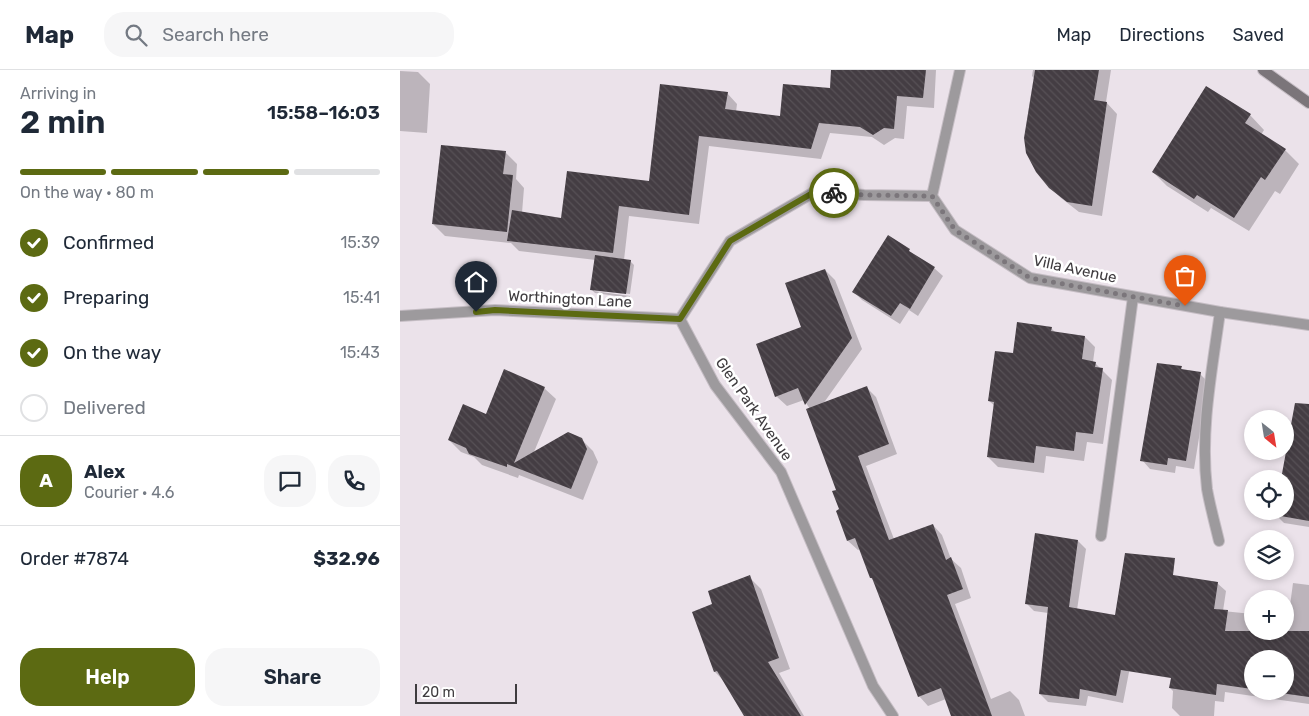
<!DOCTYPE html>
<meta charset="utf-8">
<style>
:root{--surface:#fff;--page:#f6f6f7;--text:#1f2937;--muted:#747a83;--line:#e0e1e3;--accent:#5c6a12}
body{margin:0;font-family:Rubik,sans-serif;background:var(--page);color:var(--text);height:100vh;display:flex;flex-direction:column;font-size:19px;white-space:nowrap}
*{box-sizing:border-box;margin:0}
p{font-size:16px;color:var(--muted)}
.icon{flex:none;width:28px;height:28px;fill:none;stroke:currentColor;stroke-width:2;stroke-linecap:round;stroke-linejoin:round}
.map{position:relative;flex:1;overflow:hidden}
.panel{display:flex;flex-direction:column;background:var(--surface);width:400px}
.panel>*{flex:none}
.needle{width:32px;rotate:150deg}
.tools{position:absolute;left:844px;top:340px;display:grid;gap:10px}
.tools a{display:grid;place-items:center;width:50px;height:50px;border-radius:50%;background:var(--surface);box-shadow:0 2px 8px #0003;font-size:25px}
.scale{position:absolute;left:15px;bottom:12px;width:102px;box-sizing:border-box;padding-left:5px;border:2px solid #3f3c3f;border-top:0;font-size:14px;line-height:18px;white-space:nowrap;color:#3f3c3f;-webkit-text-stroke:4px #fff;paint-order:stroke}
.pin{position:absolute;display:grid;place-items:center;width:42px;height:42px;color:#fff;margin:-51px -21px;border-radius:50% 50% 50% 0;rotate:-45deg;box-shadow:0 0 5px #0007}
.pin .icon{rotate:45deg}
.courier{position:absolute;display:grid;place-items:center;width:50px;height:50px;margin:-25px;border:4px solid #5c6a12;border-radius:50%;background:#fff;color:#222;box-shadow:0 1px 6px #0007}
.head em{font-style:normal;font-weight:600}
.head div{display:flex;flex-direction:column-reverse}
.head{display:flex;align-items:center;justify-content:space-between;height:85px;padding:0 20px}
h1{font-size:32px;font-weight:600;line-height:38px}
.bar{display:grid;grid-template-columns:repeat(4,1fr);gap:8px 5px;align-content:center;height:60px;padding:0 20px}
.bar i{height:6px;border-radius:4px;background:var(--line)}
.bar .current{background:var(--accent)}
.bar p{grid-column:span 4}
.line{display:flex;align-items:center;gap:12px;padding:0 20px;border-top:1px solid var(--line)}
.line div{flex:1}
.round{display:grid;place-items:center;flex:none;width:52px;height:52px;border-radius:20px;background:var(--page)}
ol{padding:0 20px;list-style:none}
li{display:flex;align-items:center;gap:15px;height:55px}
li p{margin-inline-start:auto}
li .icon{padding:5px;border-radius:50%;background:var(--accent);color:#fff;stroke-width:4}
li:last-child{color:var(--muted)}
li i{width:28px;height:28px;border:2px solid var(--line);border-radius:50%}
.button{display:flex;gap:10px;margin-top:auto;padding:10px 20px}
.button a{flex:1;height:58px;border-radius:20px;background:var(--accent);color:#fff;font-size:20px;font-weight:600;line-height:58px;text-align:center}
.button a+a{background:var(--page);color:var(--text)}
header{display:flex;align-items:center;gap:30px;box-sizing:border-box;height:70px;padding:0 25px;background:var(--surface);border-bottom:1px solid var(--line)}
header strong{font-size:24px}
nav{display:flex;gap:28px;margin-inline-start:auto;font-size:18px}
.search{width:350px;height:45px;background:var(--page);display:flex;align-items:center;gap:12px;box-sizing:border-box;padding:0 18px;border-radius:20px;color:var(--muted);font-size:19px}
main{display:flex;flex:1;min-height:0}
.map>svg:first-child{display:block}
.shadow{fill:#0003;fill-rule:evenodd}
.building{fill:url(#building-back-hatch)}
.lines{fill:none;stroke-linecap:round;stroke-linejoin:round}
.lane-casing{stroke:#c5bdc4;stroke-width:12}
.street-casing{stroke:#c5bdc4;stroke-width:12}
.secondary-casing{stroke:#c5bdc4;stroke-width:12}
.lane{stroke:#9d9a9d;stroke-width:10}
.street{stroke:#9d9a9d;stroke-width:10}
.secondary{stroke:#7b757a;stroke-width:10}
.done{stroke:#7b767b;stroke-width:5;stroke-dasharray:0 9}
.route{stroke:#5c6a12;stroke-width:6}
.labels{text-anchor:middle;stroke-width:5;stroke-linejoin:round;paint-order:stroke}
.street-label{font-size:15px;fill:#3f3c3f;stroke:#fff}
</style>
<header>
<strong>Map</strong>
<div class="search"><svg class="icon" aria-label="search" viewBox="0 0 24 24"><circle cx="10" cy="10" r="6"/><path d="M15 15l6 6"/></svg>Search here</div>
<nav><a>Map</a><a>Directions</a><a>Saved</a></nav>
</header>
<main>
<section class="panel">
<div class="head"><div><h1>2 min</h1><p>Arriving in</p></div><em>15:58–16:03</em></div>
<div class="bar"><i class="current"></i><i class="current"></i><i class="current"></i><i></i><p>On the way · 80 m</p></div>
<ol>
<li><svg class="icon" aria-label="check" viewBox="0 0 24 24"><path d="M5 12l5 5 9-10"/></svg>Confirmed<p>15:39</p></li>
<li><svg class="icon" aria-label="check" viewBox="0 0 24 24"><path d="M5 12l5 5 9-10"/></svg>Preparing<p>15:41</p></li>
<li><svg class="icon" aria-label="check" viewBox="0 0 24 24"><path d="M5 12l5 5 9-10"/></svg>On the way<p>15:43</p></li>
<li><i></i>Delivered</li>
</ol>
<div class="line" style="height:90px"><b class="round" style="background:var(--accent);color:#fff">A</b><div><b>Alex</b><p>Courier · 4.6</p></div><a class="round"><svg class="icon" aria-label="chat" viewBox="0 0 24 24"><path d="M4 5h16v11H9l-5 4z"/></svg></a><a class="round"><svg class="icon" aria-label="phone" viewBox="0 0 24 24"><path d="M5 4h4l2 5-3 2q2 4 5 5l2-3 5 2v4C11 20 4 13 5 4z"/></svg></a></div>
<div class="line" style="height:65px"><div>Order #7874</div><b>$32.96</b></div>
<div class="button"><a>Help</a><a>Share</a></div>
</section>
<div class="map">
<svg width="909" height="646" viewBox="0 0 909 646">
<defs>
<pattern id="building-back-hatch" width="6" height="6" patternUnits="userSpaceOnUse" patternTransform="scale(1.25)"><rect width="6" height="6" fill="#443d43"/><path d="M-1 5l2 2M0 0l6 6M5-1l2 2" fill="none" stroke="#575156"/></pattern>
</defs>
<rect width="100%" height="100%" fill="#ebe2ea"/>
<path class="shadow" d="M469,0H536L534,38L507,36L504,69L495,68L484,75L472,67L430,63L421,89L309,76L299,154L229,146L224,190L230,191L234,195L230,224L194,219V221L230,226V228L195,223L191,219L196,190L119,181L111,173L45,166L33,154L105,82L117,94L116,109L124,118L122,143L162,150L250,113L327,23L337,34L336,42L382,48L468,22Z
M633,0H711L706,32L717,44L702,146L679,142L661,128L650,117L635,9L632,6Z
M0,1L18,2L30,14L27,63L0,61Z
M850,45L864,60L861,65L885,80L899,94L880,124L875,121L849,161L811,138L808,142L767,116L753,102Z
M488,167L534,198L543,206L518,246L509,240L500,254L462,230L454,222Z
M425,200L435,210L462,279L423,334L467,318L476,327L497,384L466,396L494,469L533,455L542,465L551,489L561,498L571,528L555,534L591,629L610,621L619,630L625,646H553L546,629L528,636L519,626L475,512L471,508L460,479L458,480L448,471L437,441L441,440L438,420L410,339L404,330L387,336L376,326Z
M651,258L656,263L685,267L695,277L693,292L695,293L712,310L703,374L687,372L684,391L646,386L644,403L598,397L588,387L595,336L589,331L614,285Z
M781,298L784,301L800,304L808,312L794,399L776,396L775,403L750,399L742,390Z
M144,318L156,329L134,382L181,369L193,381L198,392L183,430L119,405L118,408L82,395L74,387L61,382L49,370L86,345Z
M909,367V457L884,453L876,445L885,441Z
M678,471L686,479L677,540L738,556L723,633L688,626L686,636L648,632L640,624L648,543L634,541L626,533Z
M349,507L361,519L390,599L379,603L404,646H345L324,611L315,602L314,535Z
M817,513L826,521L823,541L852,544V561H885V543H889L893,513L909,515V634L825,622L824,632L815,631L814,646H780L772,638L773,621L770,618ZM852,589H885V621H852Z"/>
<path class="building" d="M431,0H526L523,28L497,26L494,59L484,58L473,65L460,57L419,53L411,79L299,66L289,145L219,136L213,183L107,171L112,140L161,148L167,101L249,111L260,14L328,22L325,39L380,46L383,14L430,18Z
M635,0H699L694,30L707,32L692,136L667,132L649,118L636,102L626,83L624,68Z
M806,16L851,44L845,53L886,79L865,110L861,107L834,148L797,125L794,129L752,102Z
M41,75L106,81L103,104L113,105L107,162L32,154Z
M488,165L510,179L509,181L535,197L510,239L500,233L491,246L452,222Z
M195,185L231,190L226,224L190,220Z
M425,199L452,268L405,335L398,318L375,327L356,274L401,257L385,213Z
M617,252L652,257L651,261L685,266L682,289L696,292L695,297L703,298L693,364L676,362L674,381L636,376L634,393L587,387L594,332L588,331L595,281L613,283Z
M757,293L782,296L781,299L801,302L786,391L768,388L767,395L740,391Z
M104,299L145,317L114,393L168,362L182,368L187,379L171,419L107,394V397L69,384L66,378L48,370L63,334L86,344Z
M467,316L489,374L458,386L489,470L533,454L546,490L551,487L563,519L547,525L592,646H551L541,618L518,627L472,508H470L455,468L447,471L436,441L439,439L432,421L436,420L406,339Z
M895,333L909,334V451L875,445V441H885V409H881Z
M635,463L678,470L669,537L715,545L725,483L775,488L773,505L818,512L814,539L828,540L825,561H909V627L866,621H885V589H852V619L817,614L816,625L769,618L771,608L721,600L716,626L680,619L679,629L639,624L648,537L625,534Z
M350,505L379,588L368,592L401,646H344L317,601L314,602L292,542L312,534L308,521Z"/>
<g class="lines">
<defs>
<path id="lane" d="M701,466L733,227
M819,471C815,454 810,436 807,419C800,360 812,301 820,242"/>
<path id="street" d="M560,0L532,126L555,160L630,208L820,242L909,255
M0,246L95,240L280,249
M280,249L315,315L381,402L473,616L493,646
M280,249L330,171L416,121L464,125L532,126"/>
<path id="secondary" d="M863,0L909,33"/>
</defs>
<use href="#lane" class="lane-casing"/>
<use href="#street" class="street-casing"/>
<use href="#secondary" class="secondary-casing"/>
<use href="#lane" class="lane"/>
<use href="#street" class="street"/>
<use href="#secondary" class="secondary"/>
</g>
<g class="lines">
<path class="done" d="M434,123L464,125L532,126L555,160L630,208L785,236"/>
<path class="route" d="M76,242L95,240L280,249L330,171L416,121L434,123"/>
</g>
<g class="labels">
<g class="street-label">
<text transform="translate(675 199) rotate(12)" y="5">Villa Avenue</text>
<text transform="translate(170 229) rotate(3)" y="5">Worthington Lane</text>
<text transform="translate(354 339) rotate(55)" y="5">Glen Park Avenue</text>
</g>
</g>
</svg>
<div class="tools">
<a><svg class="needle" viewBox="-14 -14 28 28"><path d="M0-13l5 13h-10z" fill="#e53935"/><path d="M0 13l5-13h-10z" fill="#747a83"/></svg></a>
<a><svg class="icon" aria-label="locate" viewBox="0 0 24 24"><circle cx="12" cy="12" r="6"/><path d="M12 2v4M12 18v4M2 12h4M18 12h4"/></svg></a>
<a><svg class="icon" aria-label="layers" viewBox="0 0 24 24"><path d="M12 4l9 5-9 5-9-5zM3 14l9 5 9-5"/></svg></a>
<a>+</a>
<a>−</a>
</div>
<div class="scale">20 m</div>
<div class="pin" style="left:785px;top:236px;background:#ea580c"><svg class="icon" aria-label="bag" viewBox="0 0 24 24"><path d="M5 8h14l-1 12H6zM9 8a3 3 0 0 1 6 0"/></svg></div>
<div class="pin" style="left:76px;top:242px;background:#1f2937"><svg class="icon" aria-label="home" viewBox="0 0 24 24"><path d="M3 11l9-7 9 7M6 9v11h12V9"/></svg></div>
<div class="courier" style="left:434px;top:123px"><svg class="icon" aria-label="bike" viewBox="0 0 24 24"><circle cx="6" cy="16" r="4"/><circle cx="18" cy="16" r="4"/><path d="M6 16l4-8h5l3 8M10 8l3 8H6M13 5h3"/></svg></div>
</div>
</main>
